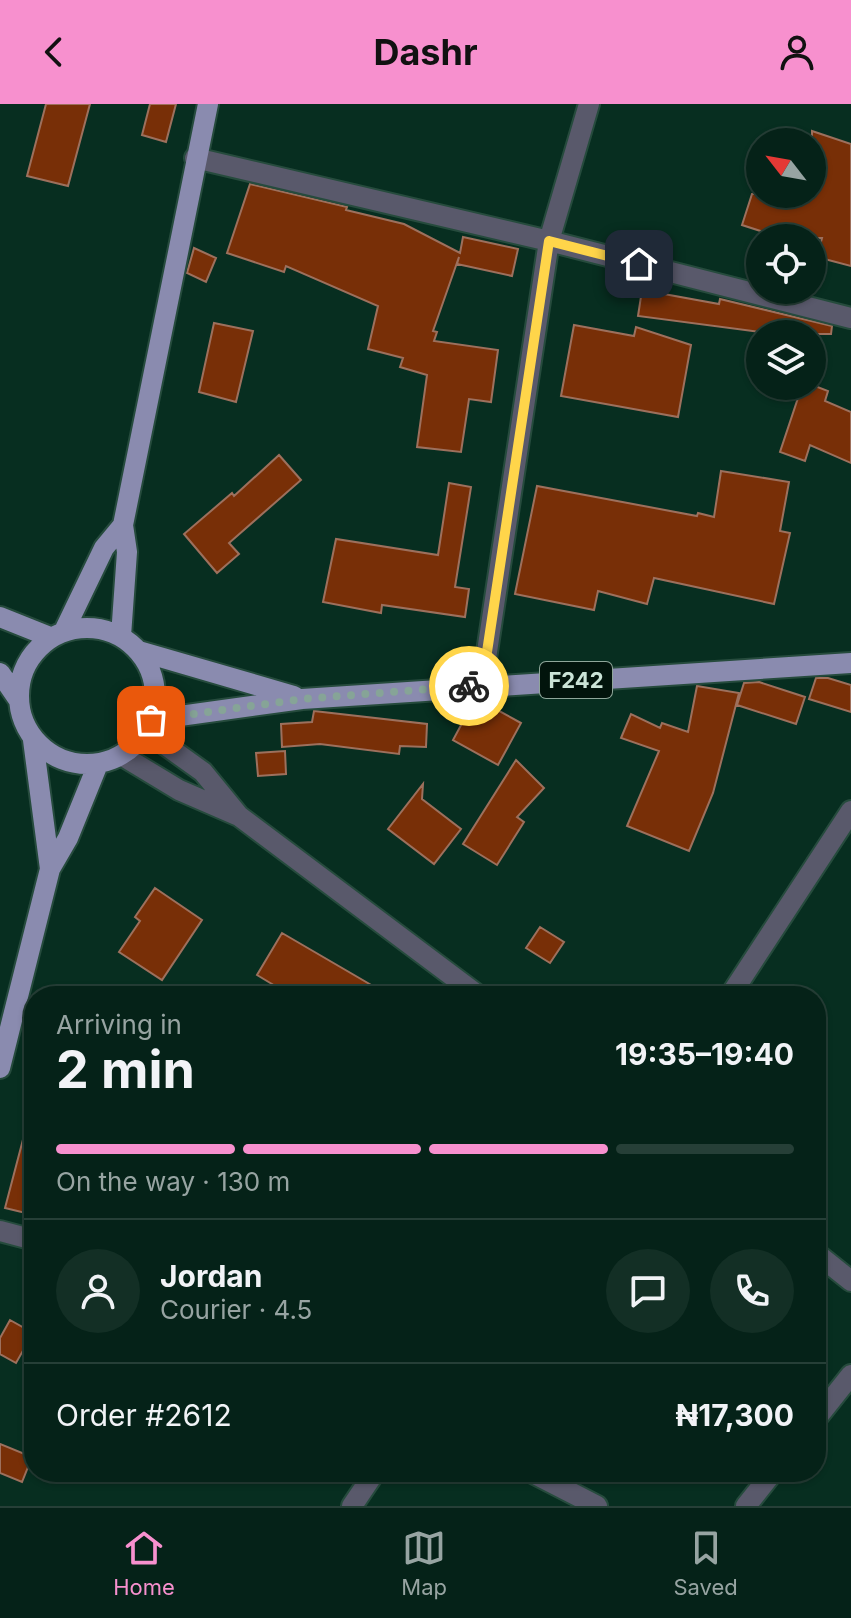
<!DOCTYPE html>
<meta charset="utf-8">
<style>
:root{--surface:#052218;--page:#132f25;--text:#f1f3f6;--muted:#97a4a2;--line:#263f37;--accent:#f790ce}
body{margin:0;font-family:Inter,sans-serif;background:var(--page);color:var(--text);height:100vh;display:flex;flex-direction:column;font-size:30px;white-space:nowrap}
*{box-sizing:border-box;margin:0}
p{font-size:26px;color:var(--muted)}
.icon{flex:none;width:44px;height:44px;fill:none;stroke:currentColor;stroke-width:2;stroke-linecap:round;stroke-linejoin:round}
.map{position:relative;flex:1;overflow:hidden}
.drawer{position:absolute;left:24px;top:882px;width:802px;height:496px;display:flex;flex-direction:column;background:var(--surface);border-radius:32px;box-shadow:0 2px 6px #0004,0 0 0 2px var(--line)}
.drawer>*{flex:none}
.needle{width:52px;rotate:301deg}
.fabs{position:absolute;left:746px;top:24px;display:grid;gap:16px}
.fabs a{display:grid;place-items:center;width:80px;height:80px;border-radius:50%;background:var(--surface);box-shadow:0 2px 6px #0004,0 0 0 2px var(--line);font-size:40px}
.pin{position:absolute;display:grid;place-items:center;width:68px;height:68px;color:#fff;margin:-34px;border-radius:16px;box-shadow:0 4px 12px #0006}
.courier{position:absolute;display:grid;place-items:center;width:80px;height:80px;margin:-40px;border:6px solid #ffd54a;border-radius:50%;background:#fff;color:#222;box-shadow:0 2px 10px #0007}
.head em{font-style:normal;font-weight:700}
.head div{display:flex;flex-direction:column-reverse}
.head{display:flex;align-items:center;justify-content:space-between;height:136px;padding:0 32px}
h1{font-size:52px;font-weight:700;line-height:60px}
.bar{display:grid;grid-template-columns:repeat(4,1fr);gap:12px 8px;align-content:center;height:96px;padding:0 32px}
.bar i{height:10px;border-radius:6px;background:var(--line)}
.bar .selected{background:var(--accent)}
.bar p{grid-column:span 4}
.line{display:flex;align-items:center;gap:20px;padding:0 32px;border-top:2px solid var(--line)}
.line div{flex:1}
.round{display:grid;place-items:center;flex:none;width:84px;height:84px;border-radius:42px;background:var(--page)}
header{display:flex;justify-content:space-between;align-items:center;height:104px;padding:0 32px;background:var(--accent);color:#111;font-size:36px;font-weight:700}
.tab-bar{display:flex;justify-content:space-around;align-items:center;height:112px;border-top:2px solid var(--line);background:var(--surface);font-size:22px;color:var(--muted)}
.tab-bar a{display:grid;justify-items:center;gap:4px}
.tab-bar .selected{color:var(--accent)}
.map>svg:first-child{display:block}
.building{fill:#782f07;stroke:#9d705d;stroke-width:2}
.lines{fill:none;stroke-linecap:round;stroke-linejoin:round}
.minor-casing{stroke:#264b3d;stroke-width:24}
.major-casing{stroke:#264b3d;stroke-width:24}
.minor{stroke:#59596b;stroke-width:20}
.major{stroke:#8a8baf;stroke-width:20}
.done{stroke:#86a497;stroke-width:8;stroke-dasharray:0 14.4}
.route{stroke:#ffd54a;stroke-width:10}
.labels{text-anchor:middle;stroke-width:6;stroke-linejoin:round;paint-order:stroke}
.shield{fill:#02140c;stroke:#8fa69a;stroke-width:2}
.shield-label{font-size:22px;font-weight:bold;fill:#cbe4d7}
</style>
<header><svg class="icon" aria-label="back" viewBox="0 0 24 24"><path d="M15 5l-7 7 7 7"/></svg>Dashr<svg class="icon" aria-label="person" viewBox="0 0 24 24"><circle cx="12" cy="8" r="4"/><path d="M4 21q1-7 8-7t8 7"/></svg></header>
<div class="map">
<svg width="851" height="1402" viewBox="0 0 851 1402">
<rect width="100%" height="100%" fill="#072e20"/>
<path class="building" d="M46,0H90L68,82L27,72Z
M150,0H176L166,38L142,31Z
M812,27L851,40V162L817,153L822,134H782L742,121L752,90H812Z
M250,80L347,103L346,106L404,120L460,149L463,133L518,145L512,172L457,160L459,153L433,227L437,228L434,237L498,246L491,298L469,295L461,348L417,343L427,271L400,263L403,254L368,245L378,202L286,162L284,168L227,149Z
M194,144L216,154L206,178L187,169Z
M642,186L719,200L720,195L832,222L831,230H776L638,212Z
M214,219L253,227L236,298L199,288Z
M574,221L634,232L636,223L691,241L678,313L561,292Z
M802,282H815L828,287L825,297L851,308V359L810,341L805,357L780,348Z
M279,351L301,376L229,439L239,450L217,469L184,430L232,389L234,392Z
M721,367L789,378L780,427L790,429L774,500L654,474L647,500L598,487L594,506L515,490L537,382L697,412L698,409L714,413Z
M449,379L471,383L455,483L469,485L465,513L382,501L381,509L323,498L336,435L438,451Z
M816,574H828L851,581V608L809,595Z
M759,578L805,593L796,620L737,601L744,579Z
M697,582L739,589L713,689L689,747L627,722L659,647L621,634L631,610L660,624L662,619L688,628Z
M479,596L521,619L498,661L453,636L474,597Z
M314,607L427,620L426,643L400,642L399,650L320,640L282,643L281,620L312,618Z
M285,647L286,670L258,672L256,649Z
M516,656L544,684L517,713L524,718L497,761L463,740Z
M423,680L422,695L461,725L434,760L388,725Z
M155,784L202,816L162,876L119,848L140,817L135,813Z
M540,823L564,838L550,859L526,844Z
M282,829L390,892H292L257,871Z
M26,1024L34,1025V1111L5,1104Z
M10,1216L33,1229L16,1259L0,1250V1234Z
M0,1340L32,1353L22,1378L0,1369Z"/>
<g class="lines">
<defs>
<path id="minor" d="M195,54L549,137L851,214
M482,581L549,137L589,0
M146,627L203,668L239,712
M121,651L179,686L239,712L479,892
M730,892L851,707
M0,1127L34,1136
M816,1149L851,1177
M816,1315L851,1271
M531,1368L597,1402
M352,1402L375,1368
M746,1402L773,1368"/>
<path id="major" d="M0,513L50,533
M19 592a68 68 0 1 1 136 0a68 68 0 1 1-136 0Z
M64,527L104,444L123,421
M121,532L127,448L123,421L208,0
M139,547L294,592
M0,569L18,595
M151,616L302,595L851,559
M33,636L50,765
M0,964L50,765L68,734L98,660"/>
</defs>
<use href="#minor" class="minor-casing"/>
<use href="#major" class="major-casing"/>
<use href="#minor" class="minor"/>
<use href="#major" class="major"/>
</g>
<g class="lines">
<path class="done" d="M151,616L302,595L469,582"/>
<path class="route" d="M469,582L482,581L549,137L639,160"/>
</g>
<g class="labels">
<rect class="shield" x="540" y="558" width="72" height="36" rx="6"/>
<g class="shield-label">
<text x="576" y="584">F242</text>
</g>
</g>
</svg>
<div class="fabs">
<a><svg class="needle" viewBox="-14 -14 28 28"><path d="M0-13l5 13h-10z" fill="#e53935"/><path d="M0 13l5-13h-10z" fill="#97a4a2"/></svg></a>
<a><svg class="icon" aria-label="locate" viewBox="0 0 24 24"><circle cx="12" cy="12" r="6"/><path d="M12 2v4M12 18v4M2 12h4M18 12h4"/></svg></a>
<a><svg class="icon" aria-label="layers" viewBox="0 0 24 24"><path d="M12 4l9 5-9 5-9-5zM3 14l9 5 9-5"/></svg></a>
</div>
<div class="pin" style="left:151px;top:616px;background:#ea580c"><svg class="icon" aria-label="bag" viewBox="0 0 24 24"><path d="M5 8h14l-1 12H6zM9 8a3 3 0 0 1 6 0"/></svg></div>
<div class="pin" style="left:639px;top:160px;background:#1f2937"><svg class="icon" aria-label="home" viewBox="0 0 24 24"><path d="M3 11l9-7 9 7M6 9v11h12V9"/></svg></div>
<div class="courier" style="left:469px;top:582px"><svg class="icon" aria-label="bike" viewBox="0 0 24 24"><circle cx="6" cy="16" r="4"/><circle cx="18" cy="16" r="4"/><path d="M6 16l4-8h5l3 8M10 8l3 8H6M13 5h3"/></svg></div>
<section class="drawer">
<div class="head"><div><h1>2 min</h1><p>Arriving in</p></div><em>19:35–19:40</em></div>
<div class="bar"><i class="selected"></i><i class="selected"></i><i class="selected"></i><i></i><p>On the way · 130 m</p></div>
<div class="line" style="height:144px"><a class="round"><svg class="icon" aria-label="person" viewBox="0 0 24 24"><circle cx="12" cy="8" r="4"/><path d="M4 21q1-7 8-7t8 7"/></svg></a><div><b>Jordan</b><p>Courier · 4.5</p></div><a class="round"><svg class="icon" aria-label="chat" viewBox="0 0 24 24"><path d="M4 5h16v11H9l-5 4z"/></svg></a><a class="round"><svg class="icon" aria-label="phone" viewBox="0 0 24 24"><path d="M5 4h4l2 5-3 2q2 4 5 5l2-3 5 2v4C11 20 4 13 5 4z"/></svg></a></div>
<div class="line" style="height:104px"><div>Order #2612</div><b>₦17,300</b></div>
</section>
</div>
<nav class="tab-bar">
<a class="selected"><svg class="icon" aria-label="home" viewBox="0 0 24 24"><path d="M3 11l9-7 9 7M6 9v11h12V9"/></svg>Home</a>
<a><svg class="icon" aria-label="map" viewBox="0 0 24 24"><path d="M3 6l6-2 6 2 6-2v14l-6 2-6-2-6 2zM9 4v14M15 6v14"/></svg>Map</a>
<a><svg class="icon" aria-label="saved" viewBox="0 0 24 24"><path d="M7 4h10v16l-5-4-5 4z"/></svg>Saved</a>
</nav>
